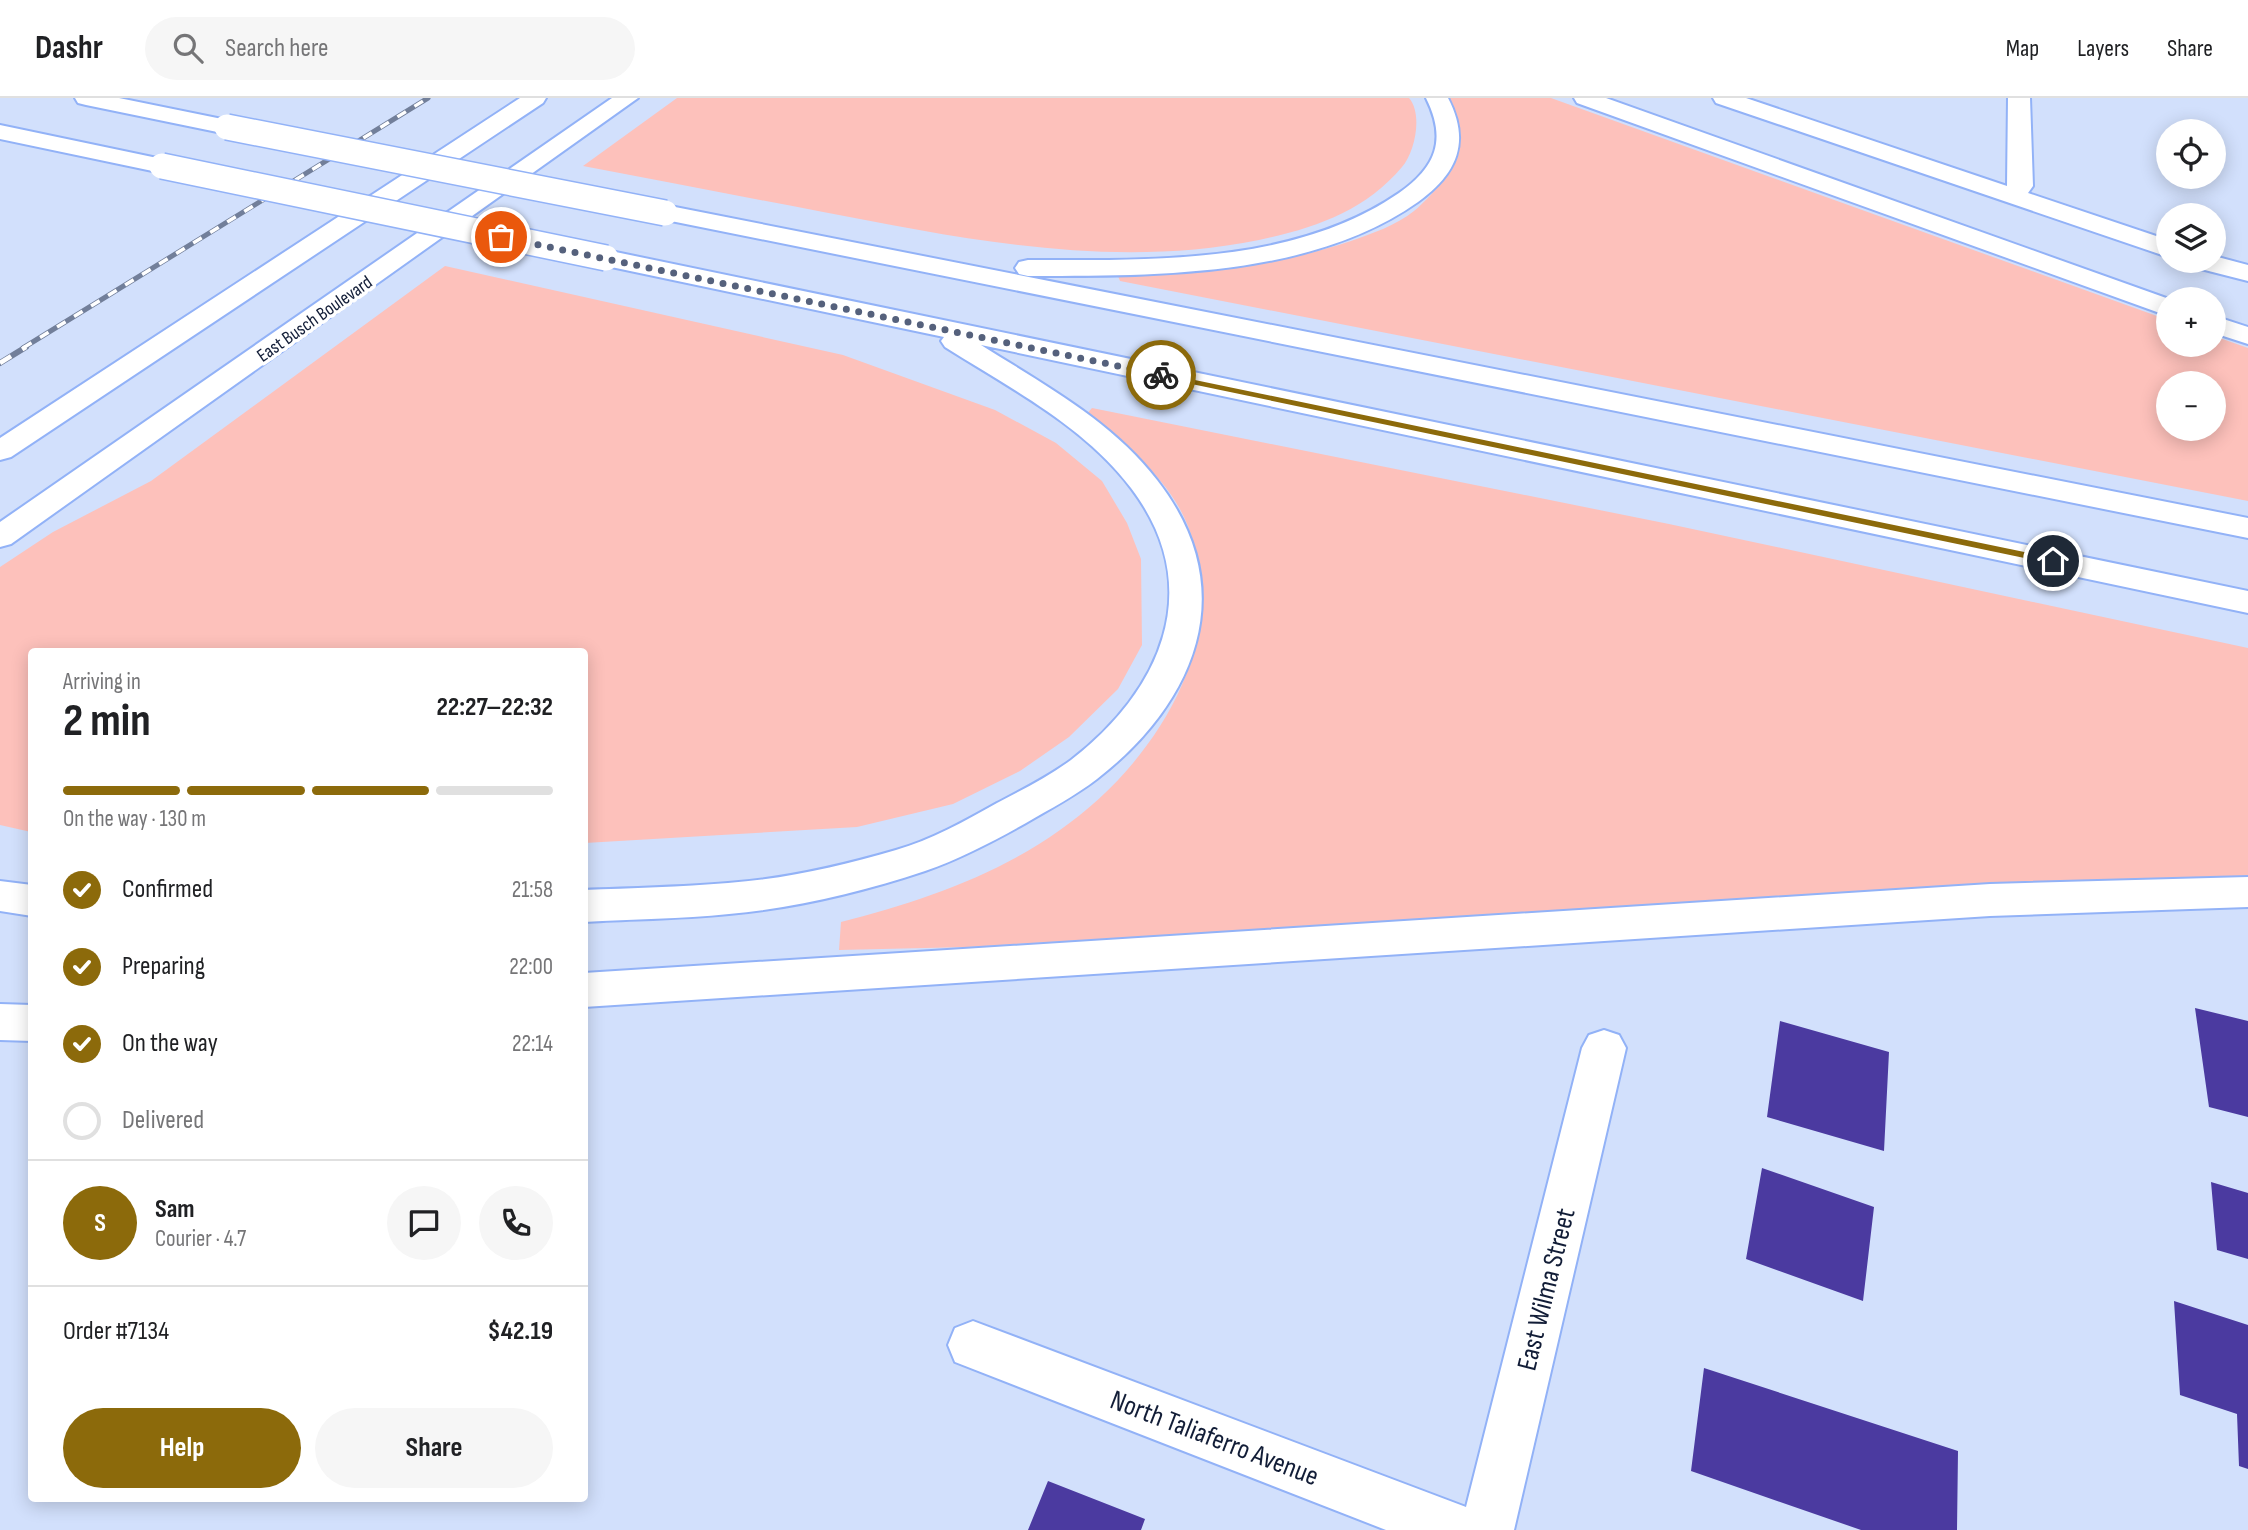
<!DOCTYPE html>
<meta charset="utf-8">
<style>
:root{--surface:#fff;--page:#f6f6f6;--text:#202124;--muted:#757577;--line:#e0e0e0;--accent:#8c6a0b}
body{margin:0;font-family:"Sofia Sans Condensed",sans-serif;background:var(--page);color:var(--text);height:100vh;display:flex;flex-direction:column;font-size:26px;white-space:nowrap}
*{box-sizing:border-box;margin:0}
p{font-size:23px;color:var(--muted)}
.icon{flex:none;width:38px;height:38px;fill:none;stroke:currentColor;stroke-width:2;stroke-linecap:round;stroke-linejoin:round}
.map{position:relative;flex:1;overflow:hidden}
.details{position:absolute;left:28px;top:550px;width:560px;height:854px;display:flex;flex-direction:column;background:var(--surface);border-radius:7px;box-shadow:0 4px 18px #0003}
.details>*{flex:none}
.tools{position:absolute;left:2156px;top:21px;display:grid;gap:14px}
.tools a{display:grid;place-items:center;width:70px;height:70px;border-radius:50%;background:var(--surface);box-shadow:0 4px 18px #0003;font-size:35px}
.pin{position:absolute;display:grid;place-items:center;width:60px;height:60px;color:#fff;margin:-30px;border:4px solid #fff;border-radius:50%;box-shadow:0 2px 7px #0007}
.courier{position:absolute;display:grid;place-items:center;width:70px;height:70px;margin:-35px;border:5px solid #8c6a0b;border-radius:50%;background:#fff;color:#222;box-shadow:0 2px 9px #0007}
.head em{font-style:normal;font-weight:700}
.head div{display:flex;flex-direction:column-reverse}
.head{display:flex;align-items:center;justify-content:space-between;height:119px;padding:0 35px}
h1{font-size:46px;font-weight:700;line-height:52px}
.bar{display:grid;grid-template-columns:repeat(4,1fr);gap:10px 7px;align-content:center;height:84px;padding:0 35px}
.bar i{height:9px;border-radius:5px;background:var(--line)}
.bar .active{background:var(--accent)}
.bar p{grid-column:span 4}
.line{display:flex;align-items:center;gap:18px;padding:0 35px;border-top:2px solid var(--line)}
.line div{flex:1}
.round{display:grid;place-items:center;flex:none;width:74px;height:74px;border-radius:37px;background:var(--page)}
ol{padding:0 35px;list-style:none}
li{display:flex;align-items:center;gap:21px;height:77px}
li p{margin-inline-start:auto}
li .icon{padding:7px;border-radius:50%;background:var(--accent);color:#fff;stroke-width:4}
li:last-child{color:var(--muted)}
li i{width:38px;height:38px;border:4px solid var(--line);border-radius:50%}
.button{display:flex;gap:14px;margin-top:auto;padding:14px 35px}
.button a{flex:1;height:80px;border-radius:42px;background:var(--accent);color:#fff;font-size:28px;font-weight:700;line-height:80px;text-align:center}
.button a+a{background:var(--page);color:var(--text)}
header{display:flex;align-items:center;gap:42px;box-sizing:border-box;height:98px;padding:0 35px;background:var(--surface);border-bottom:2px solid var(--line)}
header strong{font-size:33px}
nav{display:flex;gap:38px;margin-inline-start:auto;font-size:24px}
.search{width:490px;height:63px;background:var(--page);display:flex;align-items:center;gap:18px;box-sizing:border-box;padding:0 24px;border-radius:38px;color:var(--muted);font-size:26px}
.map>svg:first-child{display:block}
.green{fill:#fdc1bb;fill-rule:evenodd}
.building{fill:#4b3aa0}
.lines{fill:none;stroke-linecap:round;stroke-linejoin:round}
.minor-casing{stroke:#92b2f7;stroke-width:4}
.major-casing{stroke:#92b2f7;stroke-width:4}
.highway-casing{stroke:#92b2f7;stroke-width:4}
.minor{fill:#fff;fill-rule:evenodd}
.major{fill:#fff;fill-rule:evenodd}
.highway{fill:#fff;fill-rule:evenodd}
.rail-far1-casing{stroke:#727f9a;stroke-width:5}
.rail-casing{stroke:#727f9a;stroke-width:6}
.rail-far1{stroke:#fff;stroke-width:3.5;stroke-dasharray:10;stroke-linecap:butt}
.rail{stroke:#fff;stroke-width:4.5;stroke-dasharray:13;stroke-linecap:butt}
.highway-bridge-casing{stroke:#92b2f7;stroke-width:28;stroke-linecap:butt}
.highway-bridge{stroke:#fff;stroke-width:25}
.route{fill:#8c6a0b}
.done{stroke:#55617c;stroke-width:7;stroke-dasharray:0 12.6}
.labels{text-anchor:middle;stroke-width:7;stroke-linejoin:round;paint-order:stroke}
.far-street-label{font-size:19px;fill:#121d37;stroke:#fff}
.near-street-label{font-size:28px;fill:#121d37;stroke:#fff}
</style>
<header>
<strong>Dashr</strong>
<div class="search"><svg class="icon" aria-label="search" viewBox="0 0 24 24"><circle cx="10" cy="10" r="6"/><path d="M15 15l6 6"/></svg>Search here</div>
<nav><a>Map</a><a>Layers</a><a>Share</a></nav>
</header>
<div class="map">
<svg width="2248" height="1432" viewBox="0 0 2248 1432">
<rect width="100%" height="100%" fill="#d2e0fc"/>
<path class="green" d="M677,0H1409C1423,16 1415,54 1402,69C1365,113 1315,130 1259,142C1111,172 964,141 818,113C740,98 661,83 583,68Z
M1445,0H1551L2168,222V247H2214V238L2248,250V403L1120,183L1118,178C1197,177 1276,168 1351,143C1371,136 1397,127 1414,113C1423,106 1432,95 1440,87C1466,60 1466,29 1445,0ZM2168,285H2214V331H2168Z
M445,168L843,257L995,312L1056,345L1102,383L1127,425L1141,461L1142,547L1118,591L1069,639L1020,673L953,706L857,729L585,745L584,553H32L31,734L0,727V469L53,434L151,383Z
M1092,310L1669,426L2248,550V780L1879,794L968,849L839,852L841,824C918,804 994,779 1060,732C1156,665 1239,537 1184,419C1163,375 1123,345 1084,319Z"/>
<path class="building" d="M2195,910L2248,923V1019L2209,1009Z
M1780,923L1889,954L1884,1053L1767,1019Z
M1762,1070L1874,1109L1863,1203L1746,1161Z
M2211,1084L2248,1095V1161L2217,1152Z
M2174,1203L2248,1227V1371L2239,1368L2237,1316L2180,1297Z
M1704,1270L1958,1353L1957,1432H1861L1691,1373Z
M1048,1383L1145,1421L1141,1432H1028Z"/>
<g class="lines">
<defs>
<path id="minor" d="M1713,0H1746L2007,88L2008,0H2030L2033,88L2028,95L2168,142V159L1716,5Z
M2214,158L2248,167V183L2193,169L2189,163H2214Z
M1604,932L1619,937L1626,950L1514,1432H1386L955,1264L948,1247L955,1230L973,1223L1466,1409L1582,950L1589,937Z"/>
<path id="major" d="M520,0H546L543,5L11,359L0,362V340Z
M612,0H638L11,446L0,449V424Z"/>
<path id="highway" d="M75,0H119L227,22L235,24L239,29L235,34L227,36L86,7L78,5Z
M1426,0H1448C1471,44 1457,76 1418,104C1310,180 1155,178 1028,178L1019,176L1015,170L1019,164L1028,162C1151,162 1294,167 1399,95C1436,69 1447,42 1426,0Z
M1574,0H1606L2169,201L2168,218L1577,5Z
M0,27L162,61L171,63L174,68L171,73L162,75L0,41Z
M665,107L2248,420V440L656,120L652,115L656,110Z
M606,152L2248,493V515L981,247C1043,286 1112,323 1157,382C1242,491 1197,603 1097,681C1075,698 1050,711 1026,725C994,743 960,761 925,773C862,794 796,810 729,816C681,821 633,821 584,824V792C632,790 681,789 728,785C785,781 841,768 896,752C931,742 965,723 997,705C1022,692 1048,679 1071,662C1161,593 1207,490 1131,390C1084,328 1010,290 945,249L941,243L944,239L597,166L593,160L597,154Z
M2214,218L2248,229V246L2214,235Z
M2248,779V809L1990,818L584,909V875L1990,786Z
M0,783L32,787V818L0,813Z
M0,906L32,907V943L0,942Z"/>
</defs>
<use href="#minor" class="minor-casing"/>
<use href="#major" class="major-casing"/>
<use href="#highway" class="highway-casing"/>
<use href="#minor" class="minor"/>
<use href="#major" class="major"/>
<use href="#highway" class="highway"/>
<defs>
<path id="rail-far1" d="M23,250L428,0"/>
<path id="rail" d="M0,265L26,249"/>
</defs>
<use href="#rail-far1" class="rail-far1-casing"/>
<use href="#rail" class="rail-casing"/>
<use href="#rail-far1" class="rail-far1"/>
<use href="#rail" class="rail"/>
<defs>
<path id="highway-bridge" d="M227,29L665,115
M162,68L606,160"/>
</defs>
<use href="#highway-bridge" class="highway-bridge-casing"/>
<use href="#highway-bridge" class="highway-bridge"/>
</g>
<path class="route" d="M1161,275L2053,460L2058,463L2053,466L1158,279Z"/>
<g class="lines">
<path class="done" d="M501,139L1161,277"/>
</g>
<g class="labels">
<g class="far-street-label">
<text transform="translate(314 220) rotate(-35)" y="7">East Busch Boulevard</text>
</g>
<g class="near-street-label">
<text transform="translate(1545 1191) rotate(-76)" y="10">East Wilma Street</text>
<text transform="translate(1215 1339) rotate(21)" y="10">North Taliaferro Avenue</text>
</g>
</g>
</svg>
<div class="tools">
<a><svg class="icon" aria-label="locate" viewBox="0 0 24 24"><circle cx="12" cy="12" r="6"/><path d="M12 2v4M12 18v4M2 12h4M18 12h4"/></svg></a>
<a><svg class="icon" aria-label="layers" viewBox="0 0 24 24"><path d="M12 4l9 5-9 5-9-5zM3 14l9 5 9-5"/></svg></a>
<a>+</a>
<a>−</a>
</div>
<div class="pin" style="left:501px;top:139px;background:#ea580c"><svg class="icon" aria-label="bag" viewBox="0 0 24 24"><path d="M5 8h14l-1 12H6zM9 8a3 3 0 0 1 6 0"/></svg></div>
<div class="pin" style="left:2053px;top:463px;background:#1f2937"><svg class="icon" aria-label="home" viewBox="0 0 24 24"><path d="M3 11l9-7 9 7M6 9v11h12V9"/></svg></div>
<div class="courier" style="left:1161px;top:277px"><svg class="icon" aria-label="bike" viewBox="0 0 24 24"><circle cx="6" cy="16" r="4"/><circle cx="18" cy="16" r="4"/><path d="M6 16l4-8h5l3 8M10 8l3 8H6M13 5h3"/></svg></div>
<section class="details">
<div class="head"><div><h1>2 min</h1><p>Arriving in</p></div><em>22:27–22:32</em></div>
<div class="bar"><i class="active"></i><i class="active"></i><i class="active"></i><i></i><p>On the way · 130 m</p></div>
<ol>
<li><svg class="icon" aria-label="check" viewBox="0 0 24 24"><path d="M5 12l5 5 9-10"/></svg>Confirmed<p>21:58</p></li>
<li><svg class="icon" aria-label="check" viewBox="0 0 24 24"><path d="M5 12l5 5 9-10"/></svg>Preparing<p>22:00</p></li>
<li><svg class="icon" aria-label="check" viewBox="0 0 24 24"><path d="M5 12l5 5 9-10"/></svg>On the way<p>22:14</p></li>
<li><i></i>Delivered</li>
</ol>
<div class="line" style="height:126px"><b class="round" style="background:var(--accent);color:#fff">S</b><div><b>Sam</b><p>Courier · 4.7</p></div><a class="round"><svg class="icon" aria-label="chat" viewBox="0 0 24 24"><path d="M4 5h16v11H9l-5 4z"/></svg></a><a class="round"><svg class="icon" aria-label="phone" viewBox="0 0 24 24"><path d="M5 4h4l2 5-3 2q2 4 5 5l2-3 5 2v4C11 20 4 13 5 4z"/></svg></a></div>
<div class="line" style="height:91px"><div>Order #7134</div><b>$42.19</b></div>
<div class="button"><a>Help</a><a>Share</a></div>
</section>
</div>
